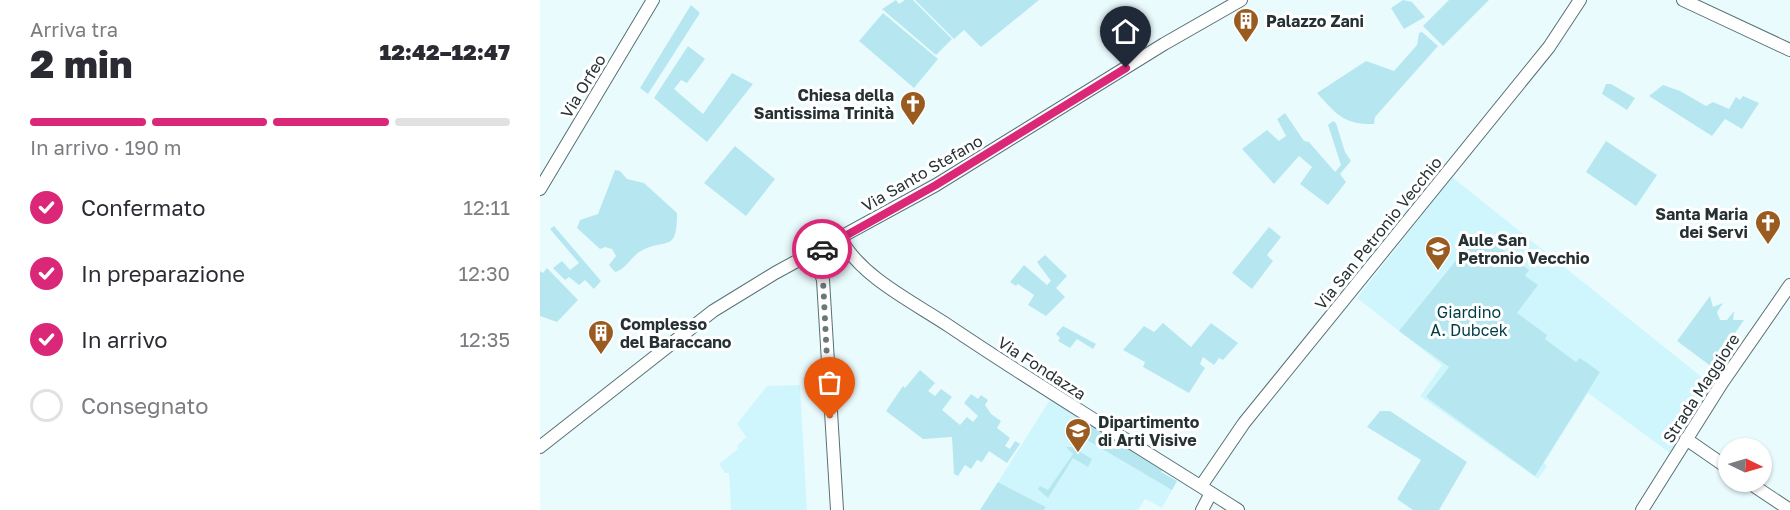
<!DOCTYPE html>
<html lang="it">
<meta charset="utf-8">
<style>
:root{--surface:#fff;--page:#f2f2f3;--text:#2b2b33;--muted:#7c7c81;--line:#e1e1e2;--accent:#db2777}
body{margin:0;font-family:"Golos Text",sans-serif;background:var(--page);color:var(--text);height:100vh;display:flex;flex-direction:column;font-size:22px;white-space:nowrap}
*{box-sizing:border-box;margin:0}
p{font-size:20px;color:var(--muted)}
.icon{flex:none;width:33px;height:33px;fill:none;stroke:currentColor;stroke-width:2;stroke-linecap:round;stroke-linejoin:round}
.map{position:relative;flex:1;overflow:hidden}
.drawer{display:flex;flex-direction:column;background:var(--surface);width:540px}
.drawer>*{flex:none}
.needle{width:39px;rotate:95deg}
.buttons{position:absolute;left:1178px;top:438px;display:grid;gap:12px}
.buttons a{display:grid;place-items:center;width:54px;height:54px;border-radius:50%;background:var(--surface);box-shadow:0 2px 4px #0004;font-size:30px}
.pin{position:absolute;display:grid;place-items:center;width:51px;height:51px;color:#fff;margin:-62px -26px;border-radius:50% 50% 50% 0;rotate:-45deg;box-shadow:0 0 6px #0007}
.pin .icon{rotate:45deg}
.courier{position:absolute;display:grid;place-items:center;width:60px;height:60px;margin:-30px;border:4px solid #db2777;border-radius:50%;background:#fff;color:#222;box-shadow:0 2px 8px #0007}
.overview em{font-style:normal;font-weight:800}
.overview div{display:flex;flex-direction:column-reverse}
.overview{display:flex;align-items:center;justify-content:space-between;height:102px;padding:0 30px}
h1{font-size:39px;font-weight:800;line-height:45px}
.bar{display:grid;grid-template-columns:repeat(4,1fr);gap:9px 6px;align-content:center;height:72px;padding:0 30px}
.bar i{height:8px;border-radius:4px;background:var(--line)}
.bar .current{background:var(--accent)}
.bar p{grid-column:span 4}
ol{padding:0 30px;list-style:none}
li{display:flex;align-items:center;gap:18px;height:66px}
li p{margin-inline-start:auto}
li .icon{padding:6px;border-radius:50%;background:var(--accent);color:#fff;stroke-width:4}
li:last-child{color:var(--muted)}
li i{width:33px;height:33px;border:3px solid var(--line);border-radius:50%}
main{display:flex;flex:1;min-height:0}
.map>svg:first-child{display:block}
.built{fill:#d0f6fd}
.green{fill:#b6e7f0}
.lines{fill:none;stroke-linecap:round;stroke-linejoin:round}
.minor-casing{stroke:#587175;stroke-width:14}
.minor{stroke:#fff;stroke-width:12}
.done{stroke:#6b787a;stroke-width:6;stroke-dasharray:0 10.8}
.route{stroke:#db2777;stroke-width:8}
.labels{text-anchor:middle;stroke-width:6;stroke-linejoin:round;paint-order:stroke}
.poi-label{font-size:16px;font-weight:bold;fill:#263133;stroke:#fff;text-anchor:start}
.street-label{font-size:16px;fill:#263133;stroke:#fff}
.park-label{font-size:16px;fill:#003d45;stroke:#fff}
</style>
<main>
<section class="drawer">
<div class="overview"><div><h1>2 min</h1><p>Arriva tra</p></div><em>12:42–12:47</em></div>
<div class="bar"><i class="current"></i><i class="current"></i><i class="current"></i><i></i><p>In arrivo · 190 m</p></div>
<ol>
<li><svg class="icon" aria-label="check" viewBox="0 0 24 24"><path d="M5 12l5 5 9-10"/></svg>Confermato<p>12:11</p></li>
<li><svg class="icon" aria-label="check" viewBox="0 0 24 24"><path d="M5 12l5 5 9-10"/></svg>In preparazione<p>12:30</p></li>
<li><svg class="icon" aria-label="check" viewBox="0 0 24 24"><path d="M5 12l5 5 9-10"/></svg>In arrivo<p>12:35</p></li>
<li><i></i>Consegnato</li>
</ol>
</section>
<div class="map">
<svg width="1250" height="510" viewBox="0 0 1250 510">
<rect width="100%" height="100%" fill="#eafbfe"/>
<path class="built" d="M912,177L1173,386L1130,453L1048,393L1004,463L1007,466L998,479L880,396L902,365L817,298Z
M260,385L267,510H191L189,473H185L179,464L198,449L197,446L206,437L197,424L227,386Z
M511,398L624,466L621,472L637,481L622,508L605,499L598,510H504L506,507L458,482Z"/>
<path class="green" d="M356,0L359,4L365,0H373L412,39L396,55L342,9Z
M375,0H499L441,47L424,30L414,39Z
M863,0L872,2L885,17L864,29L851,8Z
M909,0H949L903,46L883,26Z
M151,5L160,13L108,94L100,88Z
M343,13L398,59L374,88L319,41Z
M882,32L898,46L835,117L834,124C804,125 796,114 777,93L826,61L854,71L877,45L879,33Z
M148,46L165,59L147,83L141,80L134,89L163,114L192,73L213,84L167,142L114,98Z
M1066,84H1071L1095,98L1087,110L1062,94Z
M1123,85L1140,91L1166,106L1173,102L1189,109L1196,97L1200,100L1203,96L1219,103L1202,129L1185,119L1172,136L1109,96Z
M745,113L764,141L769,142L795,172L801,165L788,125L793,121L796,123L805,152L811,161L800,174L806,182L788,205L760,184L772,167L759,156L734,184L702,149L727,130L739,141L746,136L737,119Z
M1066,141L1117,175L1096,206L1046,172Z
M195,146L235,179L206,216L164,183Z
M75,170L80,171L87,179L104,183L137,213C137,254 127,237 101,251C90,257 87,269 75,272L69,265L76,256L72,249L65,247L60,249L37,228L40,220L58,214Z
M14,226L61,281L54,289L45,280L39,285L29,277L25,280L13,268L22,261L30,270L39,263L10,229Z
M729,227L741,237L727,255L733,261L712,289L692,273Z
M939,232L989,270L985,276L998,285L977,313L1007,335L1005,339L1036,362L1040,358L1060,372L995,476L886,397L909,367L859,331Z
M505,255L527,276L516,288L525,297L506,316L488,305L494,295L478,284L476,286L470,282L484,265L507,285L511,281L497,262Z
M7,268L38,300L17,322L0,316V271L3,273Z
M1170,296L1173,307L1183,303L1177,312L1180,320H1187L1194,311L1193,320H1204L1172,367L1137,341Z
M623,323L651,347L671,323L698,343L683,360L679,358L674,365L663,357L660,364L665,368L649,393L603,367L605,362L583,350L604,326L614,332Z
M523,326L556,344L553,349L537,339L530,348L518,341L520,338L516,334Z
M380,370L395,383L388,391L395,396L401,389L412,397L402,410L420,425L427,417L433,422L438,416L424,403L431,394L438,399L441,395L448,400L445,405L451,414L461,421L457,428L470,438L465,446L470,449L475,441L480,444L467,463L449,451L442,462L437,460L431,469L425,465L418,476L414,474L412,437L383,439L346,411L363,386L365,388Z
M840,411H850L927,462L899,510H873L857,499L881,460L827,427Z
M540,417L624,466L621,472L637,481L632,490L532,431Z
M526,447H532L552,459L548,467L533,458L508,498L498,489L500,486L508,490L533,454Z
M458,482L506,507L504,510H440Z"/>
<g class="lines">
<defs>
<path id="minor" d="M1143,0L1250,50
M0,189L113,0
M301,239C321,277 373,302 409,326C504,390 602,449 698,510
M274,253L283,280L297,510
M1146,439L1188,468
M0,447L173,311L235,273L396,185L624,44L701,0
M1208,482L1250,510
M661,486L704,423L1009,47L1040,0
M662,510L671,493
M1102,510L1182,383L1250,285"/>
</defs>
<use href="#minor" class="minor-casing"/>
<use href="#minor" class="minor"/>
</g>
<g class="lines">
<path class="done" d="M282,249L274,253L283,280L290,419"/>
<path class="route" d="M282,249L396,185L586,68"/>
</g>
<defs>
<symbol id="building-pin" viewBox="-11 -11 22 30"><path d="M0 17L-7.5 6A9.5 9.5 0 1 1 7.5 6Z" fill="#9a5b21" stroke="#fff"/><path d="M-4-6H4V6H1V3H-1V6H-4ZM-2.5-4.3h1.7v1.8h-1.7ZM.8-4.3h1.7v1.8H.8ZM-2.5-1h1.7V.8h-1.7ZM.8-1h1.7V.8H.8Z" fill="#fff"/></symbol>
<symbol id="church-pin" viewBox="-11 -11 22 30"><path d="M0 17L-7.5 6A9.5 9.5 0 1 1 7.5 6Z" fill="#9a5b21" stroke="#fff"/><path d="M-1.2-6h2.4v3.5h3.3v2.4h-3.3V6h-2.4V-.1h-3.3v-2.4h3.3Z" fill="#fff"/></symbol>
<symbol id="university-pin" viewBox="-11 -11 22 30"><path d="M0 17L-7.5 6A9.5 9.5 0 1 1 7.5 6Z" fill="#9a5b21" stroke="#fff"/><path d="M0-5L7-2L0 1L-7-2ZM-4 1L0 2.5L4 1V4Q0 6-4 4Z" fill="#fff"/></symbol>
</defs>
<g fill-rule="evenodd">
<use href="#building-pin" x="691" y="6" width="30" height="40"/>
<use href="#church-pin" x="358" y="89" width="30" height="40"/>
<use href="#church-pin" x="1213" y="208" width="30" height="40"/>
<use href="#university-pin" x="883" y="234" width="30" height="40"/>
<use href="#building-pin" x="46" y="318" width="30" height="40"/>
<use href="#university-pin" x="523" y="416" width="30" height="40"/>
</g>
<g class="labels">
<g class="poi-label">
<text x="726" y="27">Palazzo Zani</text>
<text x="354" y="101" text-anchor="end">Chiesa della<tspan x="354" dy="18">Santissima Trinità</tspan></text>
<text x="1208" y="220" text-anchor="end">Santa Maria<tspan x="1208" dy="18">dei Servi</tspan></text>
<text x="918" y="246">Aule San<tspan x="918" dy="18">Petronio Vecchio</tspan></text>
<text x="80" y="330">Complesso<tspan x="80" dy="18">del Baraccano</tspan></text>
<text x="558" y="428">Dipartimento<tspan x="558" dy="18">di Arti Visive</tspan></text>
</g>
<g class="street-label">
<text transform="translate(43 86) rotate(-59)" y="6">Via Orfeo</text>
<text transform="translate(382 173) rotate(-30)" y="6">Via Santo Stefano</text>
<text transform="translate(838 233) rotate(-51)" y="6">Via San Petronio Vecchio</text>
<text transform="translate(502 368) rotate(33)" y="6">Via Fondazza</text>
<text transform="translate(1161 388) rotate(-57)" y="6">Strada Maggiore</text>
</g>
<g class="park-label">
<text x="929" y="318">Giardino<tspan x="929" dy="18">A. Dubcek</tspan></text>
</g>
</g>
</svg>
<div class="buttons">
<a><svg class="needle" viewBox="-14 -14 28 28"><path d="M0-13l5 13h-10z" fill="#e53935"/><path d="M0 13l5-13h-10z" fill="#7c7c81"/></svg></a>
</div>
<div class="pin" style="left:290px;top:419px;background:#ea580c"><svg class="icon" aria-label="bag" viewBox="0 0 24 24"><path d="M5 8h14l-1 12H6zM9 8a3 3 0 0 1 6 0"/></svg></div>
<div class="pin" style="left:586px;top:68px;background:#1f2937"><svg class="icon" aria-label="home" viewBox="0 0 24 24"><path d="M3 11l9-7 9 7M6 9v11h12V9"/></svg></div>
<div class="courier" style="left:282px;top:249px"><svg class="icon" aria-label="car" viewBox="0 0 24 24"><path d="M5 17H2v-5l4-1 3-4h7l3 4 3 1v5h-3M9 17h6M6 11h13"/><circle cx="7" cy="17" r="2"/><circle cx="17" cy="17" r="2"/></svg></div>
</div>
</main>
